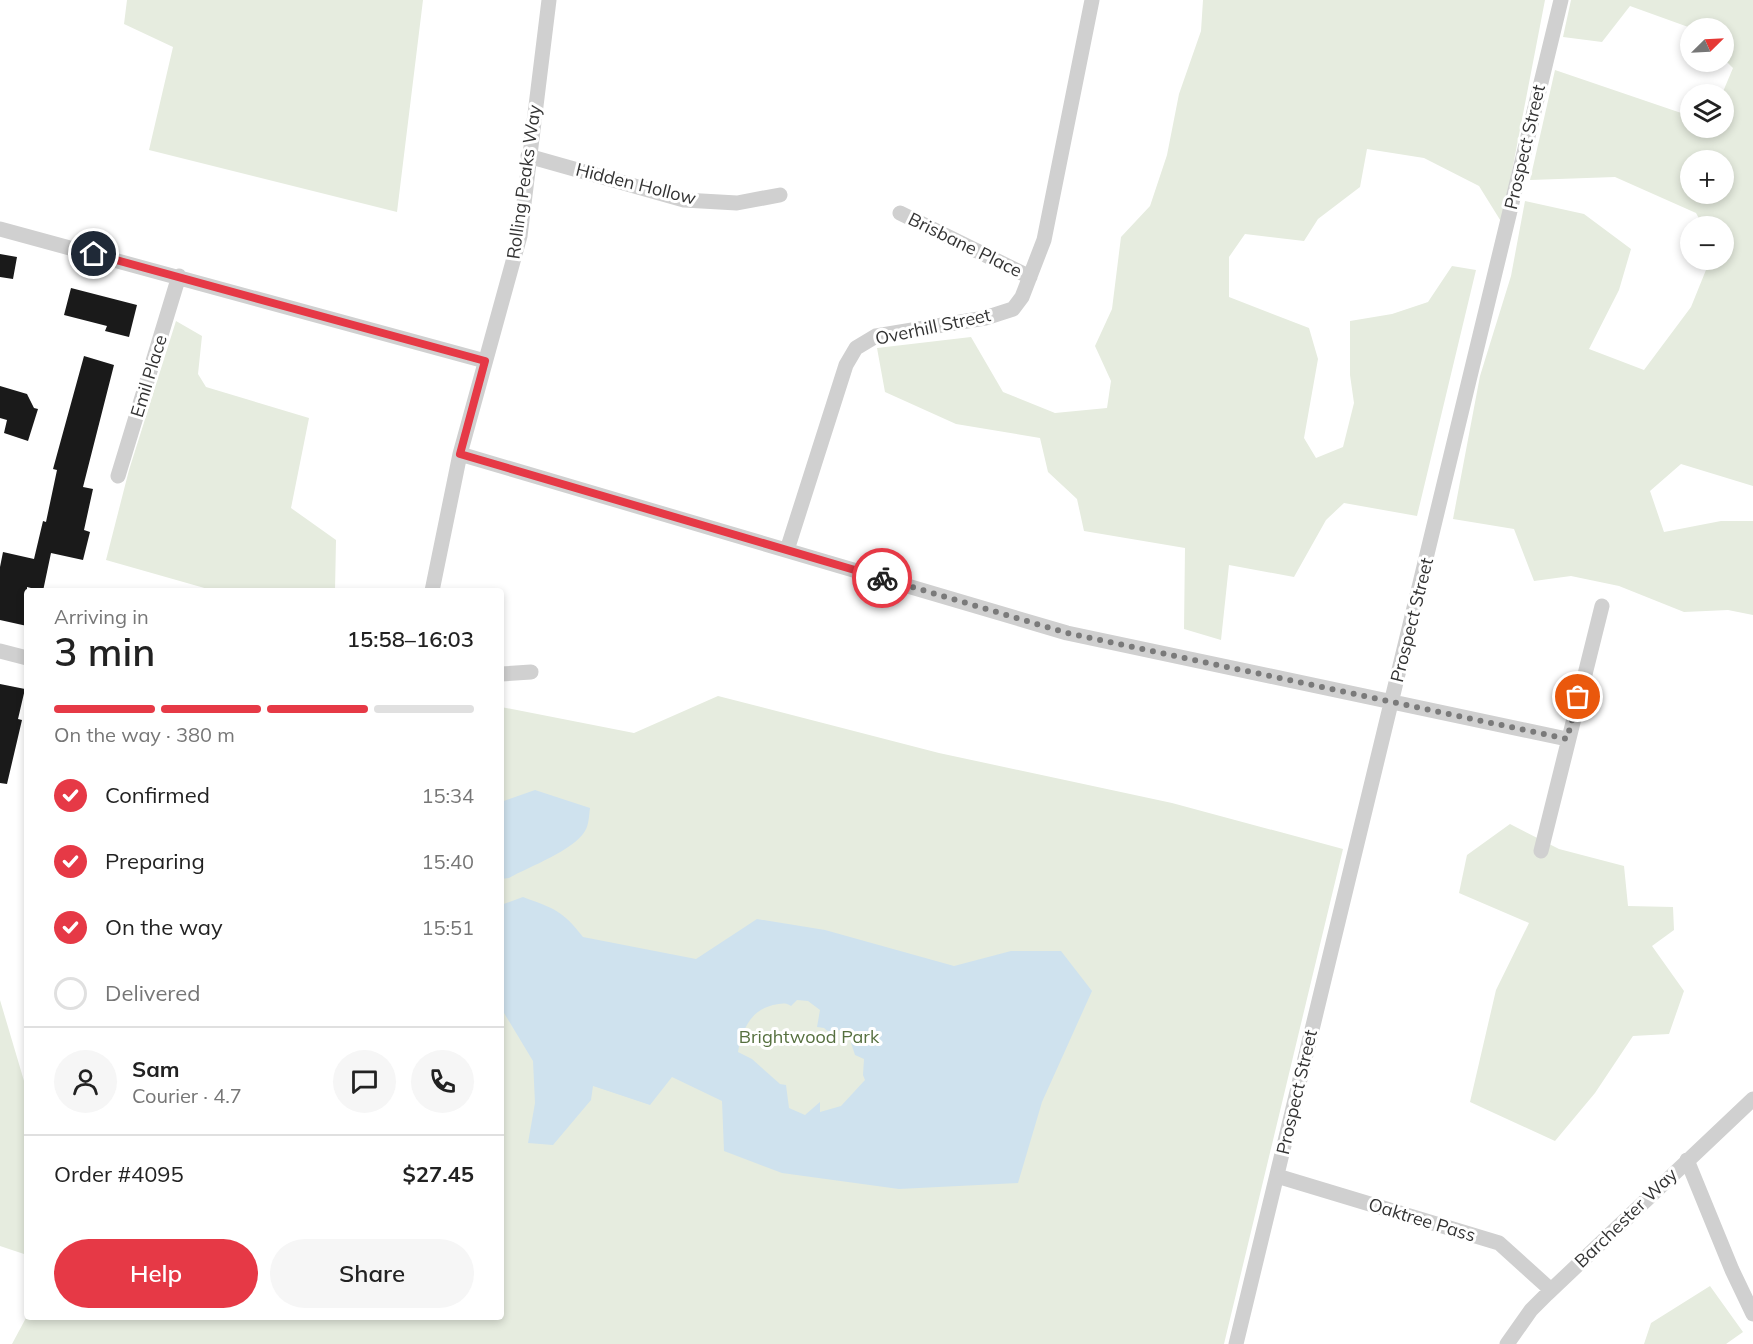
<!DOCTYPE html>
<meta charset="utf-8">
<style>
:root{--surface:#fff;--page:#f6f6f6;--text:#222;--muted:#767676;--line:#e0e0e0;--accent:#e63946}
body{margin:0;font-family:Mulish,sans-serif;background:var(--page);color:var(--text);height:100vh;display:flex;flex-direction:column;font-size:22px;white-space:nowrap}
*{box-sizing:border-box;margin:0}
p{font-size:20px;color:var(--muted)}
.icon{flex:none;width:33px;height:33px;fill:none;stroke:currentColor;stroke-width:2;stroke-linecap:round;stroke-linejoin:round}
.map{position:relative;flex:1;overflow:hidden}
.panel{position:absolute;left:24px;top:588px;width:480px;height:732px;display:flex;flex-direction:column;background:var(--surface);border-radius:6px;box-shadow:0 3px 9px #0003}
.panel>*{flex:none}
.needle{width:39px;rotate:66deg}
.tools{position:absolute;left:1680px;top:18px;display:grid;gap:12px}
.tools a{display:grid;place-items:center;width:54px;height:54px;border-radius:50%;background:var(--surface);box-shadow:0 3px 9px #0003;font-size:30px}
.pin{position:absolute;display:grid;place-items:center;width:51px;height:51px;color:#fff;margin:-26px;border:3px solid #fff;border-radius:50%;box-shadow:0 2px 6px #0007}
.courier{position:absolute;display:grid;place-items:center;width:60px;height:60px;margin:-30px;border:4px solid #e63946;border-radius:50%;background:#fff;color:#222;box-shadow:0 2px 8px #0007}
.summary em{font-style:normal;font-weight:600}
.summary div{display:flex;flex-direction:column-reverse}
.summary{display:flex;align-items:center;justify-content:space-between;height:102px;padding:0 30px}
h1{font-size:39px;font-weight:600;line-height:45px}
.bar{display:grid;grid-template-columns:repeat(4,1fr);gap:9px 6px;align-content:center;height:72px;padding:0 30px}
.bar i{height:8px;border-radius:4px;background:var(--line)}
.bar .current{background:var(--accent)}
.bar p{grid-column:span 4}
.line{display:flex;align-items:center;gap:15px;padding:0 30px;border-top:2px solid var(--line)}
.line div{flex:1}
.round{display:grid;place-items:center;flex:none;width:63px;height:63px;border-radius:32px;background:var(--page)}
ol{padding:0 30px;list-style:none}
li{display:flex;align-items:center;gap:18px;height:66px}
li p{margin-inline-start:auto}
li .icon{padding:6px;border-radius:50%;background:var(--accent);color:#fff;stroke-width:4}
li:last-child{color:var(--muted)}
li i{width:33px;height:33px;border:3px solid var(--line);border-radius:50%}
.button{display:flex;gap:12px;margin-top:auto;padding:12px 30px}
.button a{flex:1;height:69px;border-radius:36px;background:var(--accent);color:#fff;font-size:24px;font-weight:600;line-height:69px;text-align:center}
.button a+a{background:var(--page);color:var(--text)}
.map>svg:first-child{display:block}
.green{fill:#e6ecdf;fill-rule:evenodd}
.water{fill:#cfe2ee;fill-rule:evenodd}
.building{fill:#1a1a1a}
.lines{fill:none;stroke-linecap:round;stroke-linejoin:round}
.street{stroke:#d0d0d0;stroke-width:15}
.done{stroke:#7a7a7a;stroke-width:6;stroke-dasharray:0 10.8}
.route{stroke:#e63946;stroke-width:8}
.labels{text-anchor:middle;stroke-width:6;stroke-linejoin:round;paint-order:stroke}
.street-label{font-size:18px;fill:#333;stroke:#fff}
.park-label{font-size:18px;fill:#56703f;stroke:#fff}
</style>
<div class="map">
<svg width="1753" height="1344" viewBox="0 0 1753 1344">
<rect width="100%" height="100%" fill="#fff"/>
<path class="green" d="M127,0H423L397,212L149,150L173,47L124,24Z
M1203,0H1545L1502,223L1479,186L1424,158L1367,149L1360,187L1318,219L1304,241L1245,234L1229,257V297L1309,328L1318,359L1304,438L1316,458L1343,447L1354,403L1350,375V321L1392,314L1428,302L1452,266L1476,270L1417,516L1344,503L1326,520L1294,577L1229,565L1221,640L1184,629L1185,548L1084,531L1077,499L1048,472L1040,438L956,424L885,392L877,348L971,337L1003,392L1055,413L1107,408L1111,381L1095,346L1112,309L1121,237L1150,206L1167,155L1179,94L1201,31Z
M1571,0H1753V486L1681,464L1650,491L1664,532L1721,521H1753V615L1728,610L1684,612L1619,586L1571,576L1534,581L1514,529L1453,519L1480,376L1511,276L1525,201L1584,214L1631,249L1619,290L1589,349L1644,370L1691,307L1710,260H1724V226H1703L1696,213L1615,177L1530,180L1555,70L1690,116V128H1724L1722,94L1733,68L1724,59V28H1691L1630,6L1602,42L1563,37ZM1690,160H1724V194H1690Z
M176,321L202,336L198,374L206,387L309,418L291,508L336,540L335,591H215L106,560L129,470Z
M718,696L939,753L1172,803L1343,849L1224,1344H12L27,1316L501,1317V707L634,733Z
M1510,824L1559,849L1624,866L1628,906L1673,907L1674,930L1652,946L1684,991L1669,1034L1633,1036L1595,1093L1555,1141L1470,1102L1496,990L1529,923L1459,893L1467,855Z
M0,1000L27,1091V1255L0,1246Z
M1710,1286L1743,1332L1726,1344H1644L1651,1323Z"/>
<path class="water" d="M535,790L590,808C589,815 589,825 585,831C573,851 530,866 509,878L501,879V802Z
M523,897C555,909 562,910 583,937L696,959L757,919L825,930L954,966L1011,951H1061L1092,991L1042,1102L1018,1183L899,1189L782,1173L724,1151L722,1101L672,1077L650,1105L593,1086L591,1100L553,1145L528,1143L535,1103L533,1061L501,1008V905ZM797,1000L808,1001L820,1010L817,1027L824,1028L830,1033L846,1028L855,1035L851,1043L855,1055L864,1059L863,1075L865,1080L841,1106L820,1112V1102L805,1115L789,1108L786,1085L780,1084L752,1059L738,1052C742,1030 750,1011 773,1005C780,1004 785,1002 791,1006Z"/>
<path class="building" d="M0,254L17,257L13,279L0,277Z
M71,288L137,305L129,337L105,331L107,326L64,315Z
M84,356L114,365L83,487L93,489L84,530L90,532L83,560L51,553L43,591L27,587V626L0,620V567L3,552L34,559L43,521L46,522L57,470L53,469Z
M0,386L27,394L34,408L38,409L28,441L4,433L7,420L0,418Z
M0,684L25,689L18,719L22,720L7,784L0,783Z"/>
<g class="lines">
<path class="street" d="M528,156L684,200L737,203L780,195
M900,213L1030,277
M0,229L485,361
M460,454L1067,633L1567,739
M118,476L179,276
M787,550L846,365L856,348L876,336L985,318L1013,309L1022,297L1044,240L1092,0
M432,591L460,454L520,236L549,0
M0,651L27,658
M501,674L531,672
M1541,851L1602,606
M1687,1160L1732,1270L1753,1314
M1277,1176L1499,1243L1551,1290
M1236,1344L1561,0
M1507,1344L1531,1310L1547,1294L1753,1099"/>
</g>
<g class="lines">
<path class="done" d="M882,578L1067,633L1567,739L1578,697"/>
<path class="route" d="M94,254L485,361L460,454L882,578"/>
</g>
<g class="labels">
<g class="street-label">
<text transform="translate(1525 147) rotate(-77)" y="6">Prospect Street</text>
<text transform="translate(524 182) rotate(-82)" y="6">Rolling Peaks Way</text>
<text transform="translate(636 184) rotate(14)" y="6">Hidden Hollow</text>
<text transform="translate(965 245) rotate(26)" y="6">Brisbane Place</text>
<text transform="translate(933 327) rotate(-12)" y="6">Overhill Street</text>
<text transform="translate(149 376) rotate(-73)" y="6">Emil Place</text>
<text transform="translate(1412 620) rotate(-76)" y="6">Prospect Street</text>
<text transform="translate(1297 1092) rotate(-77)" y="6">Prospect Street</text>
<text transform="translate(1626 1218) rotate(-44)" y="6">Barchester Way</text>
<text transform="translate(1422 1220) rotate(17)" y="6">Oaktree Pass</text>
</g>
<g class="park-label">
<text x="809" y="1043">Brightwood Park</text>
</g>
</g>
</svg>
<div class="tools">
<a><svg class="needle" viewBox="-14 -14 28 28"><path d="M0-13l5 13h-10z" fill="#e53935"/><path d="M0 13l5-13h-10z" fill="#767676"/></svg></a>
<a><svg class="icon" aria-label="layers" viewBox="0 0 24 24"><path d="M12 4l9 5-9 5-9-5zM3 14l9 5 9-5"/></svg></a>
<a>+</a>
<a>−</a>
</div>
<div class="pin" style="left:1578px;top:697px;background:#ea580c"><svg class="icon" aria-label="bag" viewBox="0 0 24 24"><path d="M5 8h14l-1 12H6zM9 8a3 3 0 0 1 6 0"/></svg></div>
<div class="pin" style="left:94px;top:254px;background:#1f2937"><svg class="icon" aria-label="home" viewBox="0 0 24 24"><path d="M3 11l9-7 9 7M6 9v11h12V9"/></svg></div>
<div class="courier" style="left:882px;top:578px"><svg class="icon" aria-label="bike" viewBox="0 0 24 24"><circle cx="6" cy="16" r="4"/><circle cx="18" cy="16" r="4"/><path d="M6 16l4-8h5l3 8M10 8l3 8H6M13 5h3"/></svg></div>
<section class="panel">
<div class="summary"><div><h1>3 min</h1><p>Arriving in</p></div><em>15:58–16:03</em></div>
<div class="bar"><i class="current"></i><i class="current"></i><i class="current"></i><i></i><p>On the way · 380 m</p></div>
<ol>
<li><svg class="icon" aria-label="check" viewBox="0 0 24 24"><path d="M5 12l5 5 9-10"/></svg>Confirmed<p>15:34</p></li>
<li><svg class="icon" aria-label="check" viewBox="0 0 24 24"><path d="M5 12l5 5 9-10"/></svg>Preparing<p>15:40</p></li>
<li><svg class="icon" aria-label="check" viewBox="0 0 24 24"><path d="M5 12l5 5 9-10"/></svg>On the way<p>15:51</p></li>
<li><i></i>Delivered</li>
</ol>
<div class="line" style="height:108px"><a class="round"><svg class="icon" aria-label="person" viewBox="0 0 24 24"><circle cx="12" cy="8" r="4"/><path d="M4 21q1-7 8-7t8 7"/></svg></a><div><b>Sam</b><p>Courier · 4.7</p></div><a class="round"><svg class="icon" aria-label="chat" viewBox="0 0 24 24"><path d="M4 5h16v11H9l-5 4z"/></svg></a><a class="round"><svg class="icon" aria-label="phone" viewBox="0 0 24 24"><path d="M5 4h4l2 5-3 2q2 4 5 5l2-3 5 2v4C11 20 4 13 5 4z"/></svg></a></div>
<div class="line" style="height:78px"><div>Order #4095</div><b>$27.45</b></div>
<div class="button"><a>Help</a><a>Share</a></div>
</section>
</div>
